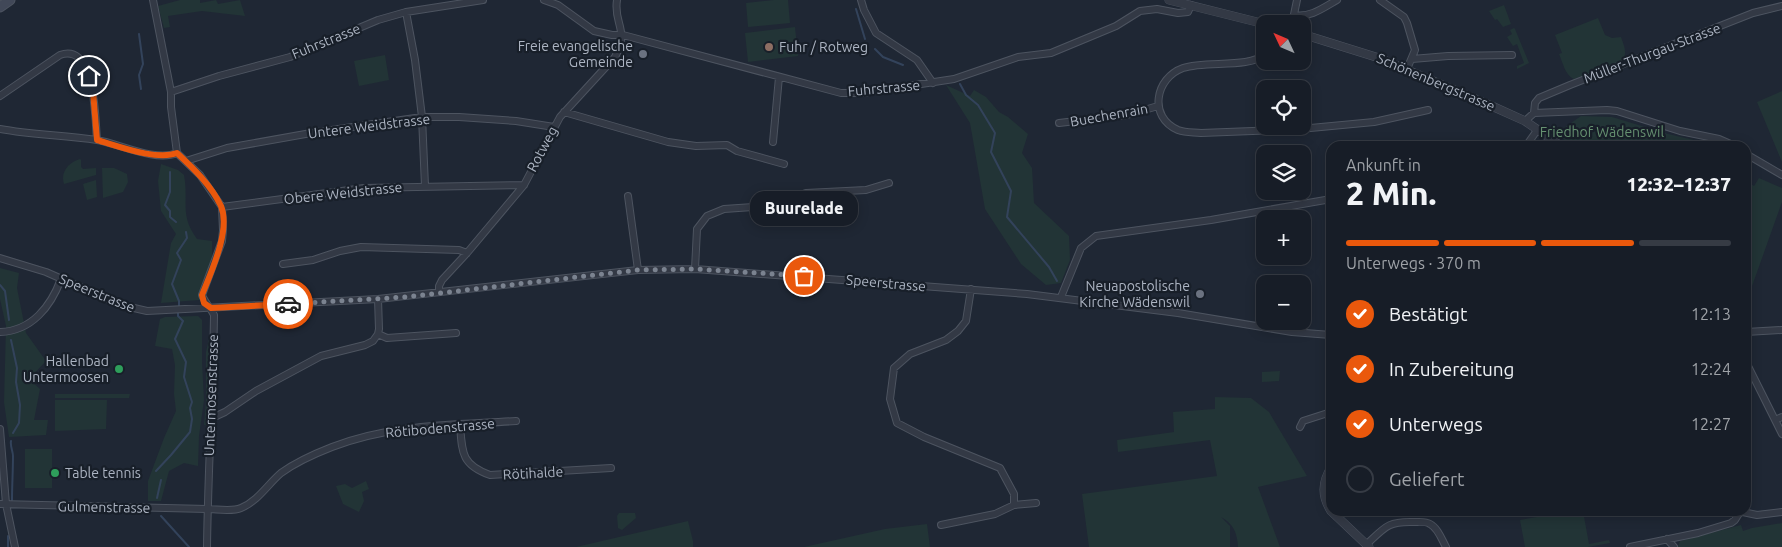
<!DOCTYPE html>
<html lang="de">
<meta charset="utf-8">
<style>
:root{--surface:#171d27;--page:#242a33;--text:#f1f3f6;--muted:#9ea2a7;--line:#363b44;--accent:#ea580c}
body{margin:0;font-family:Ubuntu,sans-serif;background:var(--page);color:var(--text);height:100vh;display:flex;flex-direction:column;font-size:19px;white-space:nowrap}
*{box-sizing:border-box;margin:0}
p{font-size:16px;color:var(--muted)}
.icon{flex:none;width:28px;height:28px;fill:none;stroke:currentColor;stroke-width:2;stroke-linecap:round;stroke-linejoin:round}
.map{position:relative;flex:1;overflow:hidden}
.side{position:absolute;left:1326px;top:141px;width:425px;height:375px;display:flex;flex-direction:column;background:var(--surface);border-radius:15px;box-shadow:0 2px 12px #0003,0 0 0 1px var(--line)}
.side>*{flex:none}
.needle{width:32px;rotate:314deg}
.buttons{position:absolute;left:1256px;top:15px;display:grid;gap:10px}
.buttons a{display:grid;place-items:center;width:55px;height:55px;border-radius:10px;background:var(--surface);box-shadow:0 2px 12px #0003,0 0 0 1px var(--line);font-size:25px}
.pin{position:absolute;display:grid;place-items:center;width:42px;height:42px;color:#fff;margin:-21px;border:2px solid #fff;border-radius:50%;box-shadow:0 1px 5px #0007}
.courier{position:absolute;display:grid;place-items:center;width:50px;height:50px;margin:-25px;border:4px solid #ea580c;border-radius:50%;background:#fff;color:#222;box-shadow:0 1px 6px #0007}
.bubble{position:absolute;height:35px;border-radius:15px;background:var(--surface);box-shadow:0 2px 12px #0003,0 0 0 1px var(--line);font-size:16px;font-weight:800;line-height:35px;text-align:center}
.summary em{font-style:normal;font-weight:800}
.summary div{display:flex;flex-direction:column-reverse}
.summary{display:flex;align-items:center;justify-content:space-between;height:85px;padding:0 20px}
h1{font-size:32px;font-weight:800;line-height:38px}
.bar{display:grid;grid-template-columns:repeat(4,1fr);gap:8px 5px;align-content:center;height:60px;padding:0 20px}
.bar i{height:6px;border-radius:4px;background:var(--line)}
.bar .active{background:var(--accent)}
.bar p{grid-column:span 4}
ol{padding:0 20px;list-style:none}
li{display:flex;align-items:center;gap:15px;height:55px}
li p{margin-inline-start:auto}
li .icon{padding:5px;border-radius:50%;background:var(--accent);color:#fff;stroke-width:4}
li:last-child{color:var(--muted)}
li i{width:28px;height:28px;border:2px solid var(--line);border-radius:50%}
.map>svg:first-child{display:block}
.green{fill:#223436}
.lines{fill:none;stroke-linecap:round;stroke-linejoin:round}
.stream{stroke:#33435b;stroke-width:2}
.minor-casing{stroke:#4d5460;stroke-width:8}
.tertiary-casing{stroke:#4d5460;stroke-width:9}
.secondary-casing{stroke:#4d5460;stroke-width:11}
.minor{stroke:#333945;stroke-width:6}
.tertiary{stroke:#333945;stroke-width:8}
.secondary{stroke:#414858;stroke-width:9}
.done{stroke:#7b8390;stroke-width:5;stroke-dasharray:0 9}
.route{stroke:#ea580c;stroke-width:6}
.education-dot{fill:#8d6e63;stroke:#181f29;stroke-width:2}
.worship-dot{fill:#6b7280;stroke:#181f29;stroke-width:2}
.leisure-dot{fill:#2e9e5b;stroke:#181f29;stroke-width:2}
.labels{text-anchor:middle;stroke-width:4.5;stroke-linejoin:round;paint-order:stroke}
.street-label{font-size:14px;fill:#acb4c2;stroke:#181f29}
.poi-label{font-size:14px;fill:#acb4c2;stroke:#181f29;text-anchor:end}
.park-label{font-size:14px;fill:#669171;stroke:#181f29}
</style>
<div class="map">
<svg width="1782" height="547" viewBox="0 0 1782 547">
<rect width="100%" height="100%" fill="#1f2734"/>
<path class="green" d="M180,0H200V3L216,0L218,4L240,0L245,16L202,11L168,16L170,27L164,28L158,6Z
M774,0H788L790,23L748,27L746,3Z
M1504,5L1511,24L1503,27L1497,19L1495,20L1489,11Z
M1598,18L1605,35L1612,38L1621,37C1624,46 1629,55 1620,62L1574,79C1565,75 1563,63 1559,54L1562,53L1555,35Z
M795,27L798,56L748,62L745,33Z
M1514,28L1515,29L1529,63L1517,69V66L1524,63L1517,44L1513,46L1507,37L1512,34L1510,30Z
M385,55L389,80L359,86L354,61Z
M946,85L970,96L974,90L986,97L999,112L1008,117L1028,134L1022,153L1032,168L1034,203L1069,236L1070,260L1061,283L1046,285L1021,264L985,209L970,123Z
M1782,91V162L1757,102Z
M1581,116L1612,117L1668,134L1720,146H1571L1562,138L1564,128Z
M80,159L81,160V167L83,169L96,168V175L64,184C60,172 69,162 80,159Z
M161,164L178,170L184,175C189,202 179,215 197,239L212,241V257L199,300L161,303L171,243L176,234L161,211L158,181Z
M102,168H114L127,174L128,182L123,192L103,198Z
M1759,178L1782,188V202L1746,303V181L1754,186Z
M96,180L97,197L87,200L83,184Z
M0,268L19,273L17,288L26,333L46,361L29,379L40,389L34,420H48L46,435L9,437L4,402L6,326L0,299Z
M198,316L202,320V362L204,400L199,436L198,466L184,463L169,471L161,501H148V481L164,438L176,411L174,394L175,365L172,349L155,346L160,319L165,317Z
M209,339H210L209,396L206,425H204L206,400V352Z
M1280,371L1279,381L1262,382V372Z
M55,394H130L129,398H55Z
M1215,397L1251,398L1269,412L1307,476L1258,487L1280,547H1238C1237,533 1234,524 1221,517L1230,526V547H1089L1082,494L1217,476L1210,440L1118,452L1117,440L1174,432L1173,412L1215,409Z
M55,400H107L106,429L55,431Z
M25,449H52V488H25Z
M366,481L369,489L362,492L364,501L359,512L343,504L336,486L345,484L352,488Z
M1570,511H1583L1589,544L1609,540L1610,543L1588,547H1525L1520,520Z
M619,513H635L636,518L622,530L618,528L617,516Z
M688,521L693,541V547H576Z
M1782,523V547H1678L1680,541L1741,525L1743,531L1752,528Z
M927,524L930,547H804L885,529Z"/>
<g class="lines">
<path class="stream" d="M856,9L865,39
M139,34L143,64L139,75L141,89
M875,49L883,57L903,65
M960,84L966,95L978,105L995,133L991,152L1011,191L1007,217L1049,267L1057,281
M170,172V192L165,205L170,211V217L176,222
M0,285L5,291L9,320
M179,307V301L172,284L181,260L177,253L187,238L186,232
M11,340L17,368L16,382L20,405L19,423L13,433
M11,441C10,447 13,451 13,456C13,471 12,485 12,500
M156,471L171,455L190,432L192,419L190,408L192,402L184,377L186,362L175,339L183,321L178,316V312
M157,498L161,480
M161,516L189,547
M8,536V547"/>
<defs>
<path id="minor" d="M153,0L171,92V107L177,153L200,175L222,207L223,230L222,241L202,295C205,303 210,307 214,315C213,392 208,469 207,547
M544,0L558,5L594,31L612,35H623L841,93H862L954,79L1018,57L1051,53L1116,26L1140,11L1157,9L1178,13L1188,12L1191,5
M861,0L864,10L876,33L917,60L933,83
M1380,0L1404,17L1407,23L1415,50L1407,69
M406,12L415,60L422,117L425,186
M1294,15C1310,18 1323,8 1337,0
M1292,24L1297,0
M1265,54C1249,69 1206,60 1183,68C1155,78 1148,117 1178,130C1186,133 1194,132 1201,133L1300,129L1374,122L1428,110
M1412,59L1448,56L1512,55
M171,92L219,76L290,57L378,20L406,12L483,0
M0,96L60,55C96,42 95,119 97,140
M564,112L668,142L696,146L727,145L737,151L784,164
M1534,113L1535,103L1539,98L1570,85L1753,13L1782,6
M1525,121L1534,113L1607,110L1617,111L1680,131L1719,139L1735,146
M1059,123L1127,115L1158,106
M0,129C32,135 65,135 97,140C120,144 155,162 177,153
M773,142L779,77
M1526,146L1538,129
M1746,154L1782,175
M186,161L227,148L311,133L422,117H459L516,121L554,127
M628,196L638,270
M222,207L364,188L524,185
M0,258L46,272L121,305L147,311L378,299L638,270L695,269L1027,294L1178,313L1292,332L1331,335
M283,264L313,260L340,251L361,247L459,250L467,253
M695,269L697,229L707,216L724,209L768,206L806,193L866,190L889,183
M439,292V286L442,280L467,253L524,185L560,117L615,57C630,29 613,24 617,0
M1061,297L1081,248L1096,236L1211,220L1331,199
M0,332C32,331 51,306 61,279
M1746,332L1782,330
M378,334L387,338L456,333
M1746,362L1782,434
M212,418L225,412L256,391L321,356L365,345L373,341L378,334L379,329L378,299
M1775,420L1782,417
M460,424C462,452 461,465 490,475L611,468
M1300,427L1303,421L1331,412
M0,429L6,504L15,547
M0,504L207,509C217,509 232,512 241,508C258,501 268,484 281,473C296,462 314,454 332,447C391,424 454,425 516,421
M1014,505L1036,503
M1738,511L1757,515L1782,512
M941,525L995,514L1014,505V494L1000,468L924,437L897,423L890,399L894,368L910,354L946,340L958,331L966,321L971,289
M1667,539L1674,547
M1366,545C1385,527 1388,521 1414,522C1419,522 1426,521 1430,524C1438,528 1442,540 1446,547
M1630,547L1698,533L1731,523L1735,520L1740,512"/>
<path id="tertiary" d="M1169,0L1265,24
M1302,34L1379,58L1494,107L1525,121L1561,146
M1331,468C1322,482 1322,497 1331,511
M1331,511L1369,547"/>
<path id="secondary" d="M0,7L10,0"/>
</defs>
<use href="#minor" class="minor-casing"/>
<use href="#tertiary" class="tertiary-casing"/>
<use href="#secondary" class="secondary-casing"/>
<use href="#minor" class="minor"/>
<use href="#tertiary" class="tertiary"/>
<use href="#secondary" class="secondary"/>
</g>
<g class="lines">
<path class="done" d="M288,304L406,297L638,270L695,269L804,276"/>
<path class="route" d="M89,76L93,91L97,140C118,146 157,161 177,153C193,168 211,185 221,206C231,230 211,272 202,295L204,303L211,308L288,304"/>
</g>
<circle class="education-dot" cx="769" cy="47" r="5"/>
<g class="worship-dot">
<circle cx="643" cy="54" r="5"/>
<circle cx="1200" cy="294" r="5"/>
</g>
<g class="leisure-dot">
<circle cx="119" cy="369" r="5"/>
<circle cx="55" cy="473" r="5"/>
</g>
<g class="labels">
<g class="street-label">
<text transform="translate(326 41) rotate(-22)" y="5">Fuhrstrasse</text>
<text transform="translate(1652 53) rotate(-21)" y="5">Müller-Thurgau-Strasse</text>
<text transform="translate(1436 82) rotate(23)" y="5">Schönenbergstrasse</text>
<text transform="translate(884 88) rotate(-5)" y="5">Fuhrstrasse</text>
<text transform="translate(1109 115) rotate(-10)" y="5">Buechenrain</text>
<text transform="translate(369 126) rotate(-7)" y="5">Untere Weidstrasse</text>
<text transform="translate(542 149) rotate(-62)" y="5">Rotweg</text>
<text transform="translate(343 193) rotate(-6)" y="5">Obere Weidstrasse</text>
<text transform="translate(886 283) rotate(5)" y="5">Speerstrasse</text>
<text transform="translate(97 293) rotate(22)" y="5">Speerstrasse</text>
<text transform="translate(211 395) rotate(-88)" y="5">Untermosenstrasse</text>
<text transform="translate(440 428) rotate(-5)" y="5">Rötibodenstrasse</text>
<text transform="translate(533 473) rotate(-3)" y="5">Rötihalde</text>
<text transform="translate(104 507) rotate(1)" y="5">Gulmenstrasse</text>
</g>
<g class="poi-label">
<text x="633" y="51">Freie evangelische<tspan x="633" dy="16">Gemeinde</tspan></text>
<text x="779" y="52" text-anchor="start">Fuhr / Rotweg</text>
<text x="1190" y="291">Neuapostolische<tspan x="1190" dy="16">Kirche Wädenswil</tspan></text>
<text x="109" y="366">Hallenbad<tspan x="109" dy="16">Untermoosen</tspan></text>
<text x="65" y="478" text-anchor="start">Table tennis</text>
</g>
<g class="park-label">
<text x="1602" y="137">Friedhof Wädenswil</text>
</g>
</g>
</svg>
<div class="buttons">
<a><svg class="needle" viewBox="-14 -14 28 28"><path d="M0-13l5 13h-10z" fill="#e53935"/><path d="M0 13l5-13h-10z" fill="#9ea2a7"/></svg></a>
<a><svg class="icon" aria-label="locate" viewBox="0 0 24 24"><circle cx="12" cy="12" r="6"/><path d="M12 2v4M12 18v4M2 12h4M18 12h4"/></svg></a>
<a><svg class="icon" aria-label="layers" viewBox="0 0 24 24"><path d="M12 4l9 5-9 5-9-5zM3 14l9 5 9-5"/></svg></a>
<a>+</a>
<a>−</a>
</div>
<div class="pin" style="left:804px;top:276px;background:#ea580c"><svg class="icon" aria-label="bag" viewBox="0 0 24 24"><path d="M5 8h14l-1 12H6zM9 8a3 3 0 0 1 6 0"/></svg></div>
<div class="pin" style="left:89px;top:76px;background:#1f2937"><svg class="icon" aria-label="home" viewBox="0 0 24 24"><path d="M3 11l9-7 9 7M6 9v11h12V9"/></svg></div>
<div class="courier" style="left:288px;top:304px"><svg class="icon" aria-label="car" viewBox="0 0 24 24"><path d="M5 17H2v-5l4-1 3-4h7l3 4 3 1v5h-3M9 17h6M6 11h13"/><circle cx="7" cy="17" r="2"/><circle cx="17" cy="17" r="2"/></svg></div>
<div class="bubble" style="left:750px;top:191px;width:108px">Buurelade</div>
<section class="side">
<div class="summary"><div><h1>2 Min.</h1><p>Ankunft in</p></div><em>12:32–12:37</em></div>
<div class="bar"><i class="active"></i><i class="active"></i><i class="active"></i><i></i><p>Unterwegs · 370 m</p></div>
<ol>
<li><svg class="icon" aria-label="check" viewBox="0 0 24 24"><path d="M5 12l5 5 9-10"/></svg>Bestätigt<p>12:13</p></li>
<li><svg class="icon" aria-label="check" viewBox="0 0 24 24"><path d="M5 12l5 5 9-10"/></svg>In Zubereitung<p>12:24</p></li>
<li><svg class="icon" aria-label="check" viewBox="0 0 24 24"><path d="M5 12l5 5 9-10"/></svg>Unterwegs<p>12:27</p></li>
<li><i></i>Geliefert</li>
</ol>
</section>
</div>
